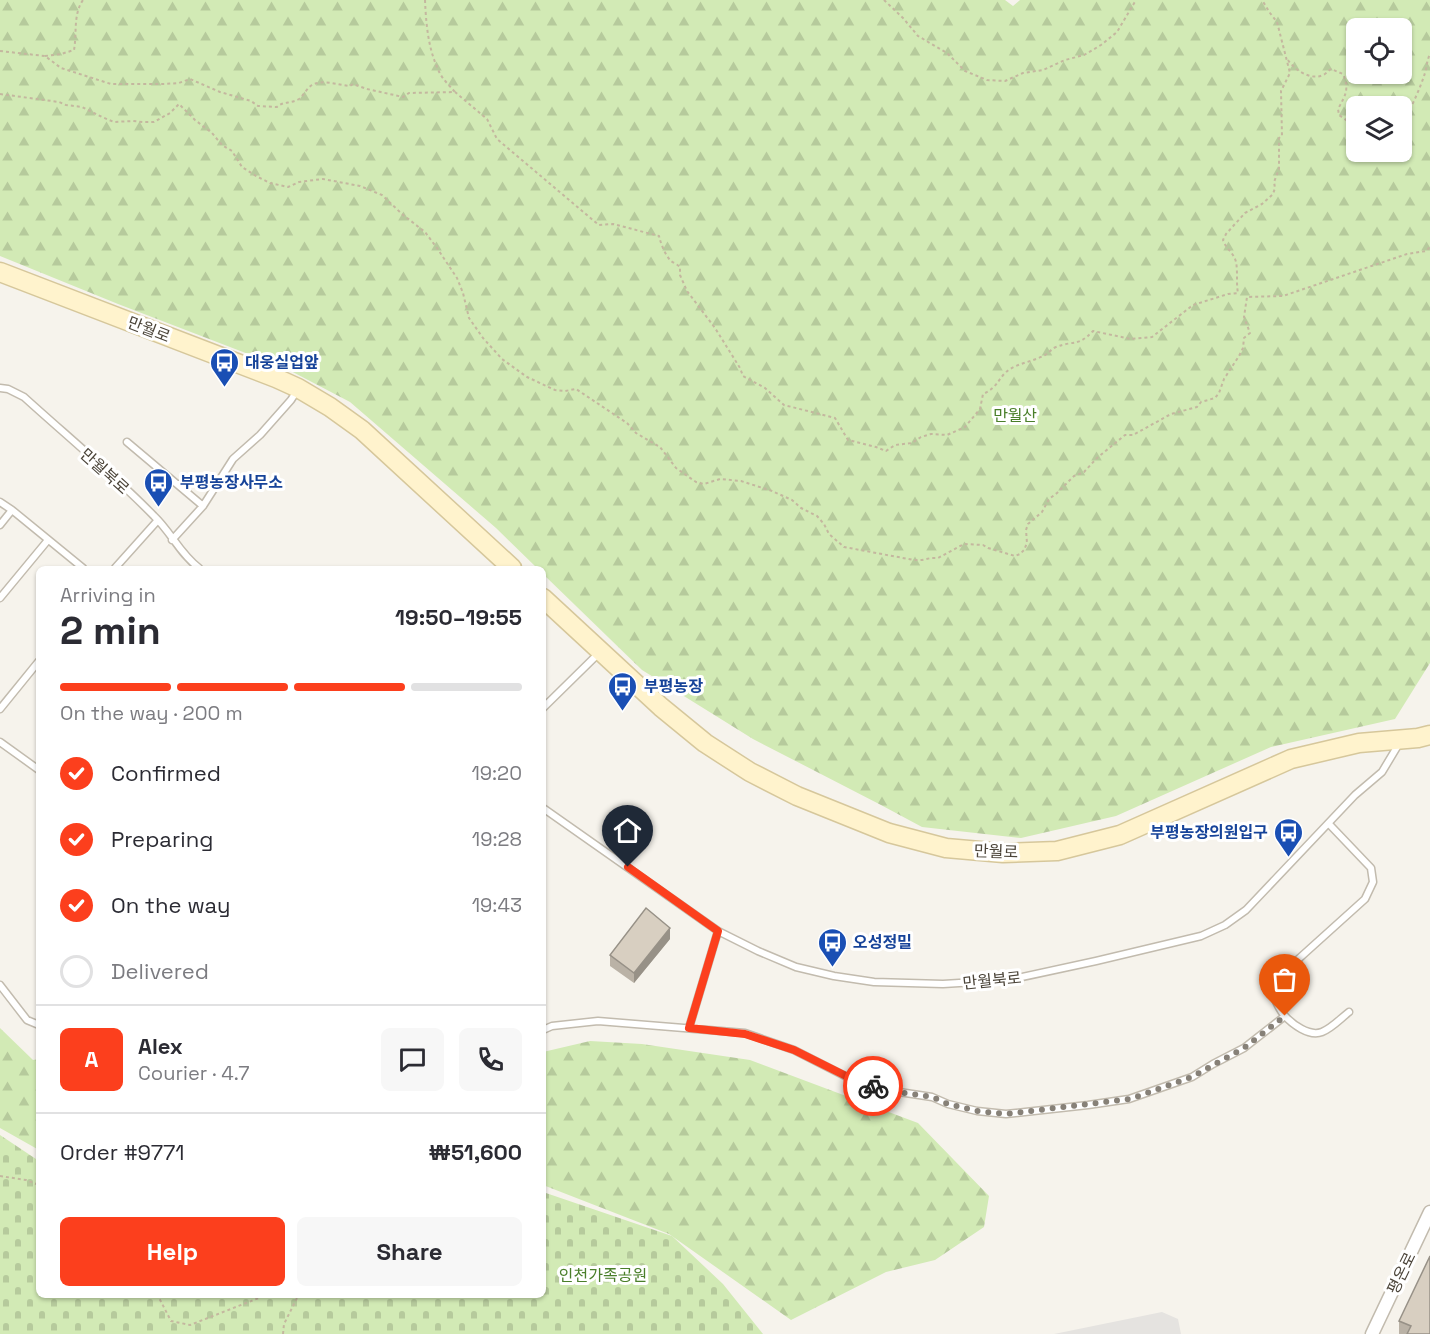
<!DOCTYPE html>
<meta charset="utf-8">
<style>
:root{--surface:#fff;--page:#f7f7f7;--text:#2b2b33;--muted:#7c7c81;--line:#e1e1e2;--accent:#fc3f1d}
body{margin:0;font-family:"Space Grotesk","Noto Sans KR",sans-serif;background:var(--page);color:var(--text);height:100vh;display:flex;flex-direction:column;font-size:22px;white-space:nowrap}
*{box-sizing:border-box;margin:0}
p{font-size:20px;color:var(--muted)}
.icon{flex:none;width:33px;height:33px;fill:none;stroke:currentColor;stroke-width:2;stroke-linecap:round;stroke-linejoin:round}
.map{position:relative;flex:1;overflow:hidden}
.drawer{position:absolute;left:36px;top:566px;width:510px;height:732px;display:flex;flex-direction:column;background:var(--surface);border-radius:9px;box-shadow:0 2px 4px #0004}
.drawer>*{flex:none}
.buttons{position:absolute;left:1346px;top:18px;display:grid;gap:12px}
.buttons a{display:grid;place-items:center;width:66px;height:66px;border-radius:9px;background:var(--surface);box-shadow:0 2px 4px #0004;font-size:30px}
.pin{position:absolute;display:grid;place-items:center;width:51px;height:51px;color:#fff;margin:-62px -26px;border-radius:50% 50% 50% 0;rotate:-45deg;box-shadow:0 0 6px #0007}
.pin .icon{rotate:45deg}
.courier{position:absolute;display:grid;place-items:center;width:60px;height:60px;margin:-30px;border:4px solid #fc3f1d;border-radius:50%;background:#fff;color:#222;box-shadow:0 2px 8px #0007}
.head em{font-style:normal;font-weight:800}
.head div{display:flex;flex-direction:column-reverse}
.head{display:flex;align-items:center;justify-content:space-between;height:102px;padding:0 24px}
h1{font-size:39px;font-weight:800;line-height:45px}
.bar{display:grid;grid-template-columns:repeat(4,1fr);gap:9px 6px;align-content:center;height:72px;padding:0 24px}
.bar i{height:8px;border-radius:4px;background:var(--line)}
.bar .selected{background:var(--accent)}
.bar p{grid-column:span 4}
.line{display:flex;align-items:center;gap:15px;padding:0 24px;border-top:2px solid var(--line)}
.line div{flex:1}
.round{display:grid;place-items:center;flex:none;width:63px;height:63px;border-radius:9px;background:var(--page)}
ol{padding:0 24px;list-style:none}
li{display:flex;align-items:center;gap:18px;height:66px}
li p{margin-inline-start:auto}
li .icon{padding:6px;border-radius:50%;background:var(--accent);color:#fff;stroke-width:4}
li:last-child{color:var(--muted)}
li i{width:33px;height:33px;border:3px solid var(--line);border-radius:50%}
.action{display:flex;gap:12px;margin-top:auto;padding:12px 24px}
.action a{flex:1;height:69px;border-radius:9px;background:var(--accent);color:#fff;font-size:24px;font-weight:800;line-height:69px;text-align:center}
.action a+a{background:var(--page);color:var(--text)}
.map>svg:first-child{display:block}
.forest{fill:url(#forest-firs);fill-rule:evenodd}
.cemetery{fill:url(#cemetery-stones)}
.parking{fill:#e5e3e0}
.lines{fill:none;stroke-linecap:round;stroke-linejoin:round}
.lane-casing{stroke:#c2bbae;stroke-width:9}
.street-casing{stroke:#c2bbae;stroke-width:15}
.secondary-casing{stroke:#d6c79b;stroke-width:21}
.path{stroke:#c4b79f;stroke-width:2;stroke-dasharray:3 3;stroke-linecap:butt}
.lane{stroke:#fff;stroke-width:6}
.street{stroke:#fff;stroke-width:12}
.secondary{stroke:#fff3cd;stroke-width:18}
.wall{fill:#bab2a6}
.shaded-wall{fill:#979187}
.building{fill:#d8cfc1;stroke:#979187;stroke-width:1.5}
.done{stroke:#878178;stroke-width:6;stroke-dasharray:0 10.8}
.route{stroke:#fc3f1d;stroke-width:8}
.labels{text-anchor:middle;stroke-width:6;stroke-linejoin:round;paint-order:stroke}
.street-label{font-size:16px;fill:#4b4439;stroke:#fff}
.transit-label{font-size:16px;font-weight:bold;fill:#164399;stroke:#fff;text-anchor:start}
.park-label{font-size:16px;fill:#4a7f2a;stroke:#fff}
</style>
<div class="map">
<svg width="1430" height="1334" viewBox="0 0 1430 1334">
<defs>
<pattern id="forest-firs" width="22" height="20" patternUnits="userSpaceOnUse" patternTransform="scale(1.5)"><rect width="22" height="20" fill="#d2eab5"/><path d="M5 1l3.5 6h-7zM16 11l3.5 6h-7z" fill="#b6ca9c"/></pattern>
<pattern id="cemetery-stones" width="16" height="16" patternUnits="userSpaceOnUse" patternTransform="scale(1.5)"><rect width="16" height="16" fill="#d2eab5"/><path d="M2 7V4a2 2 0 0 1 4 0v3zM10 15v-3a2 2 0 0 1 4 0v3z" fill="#b6ca9c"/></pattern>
</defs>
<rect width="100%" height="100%" fill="#f6f3ec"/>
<path class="forest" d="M0,0H1005L1013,6L1020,0H1430V663L1395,719L1271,747L1116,816L1021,838L922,827L881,805L753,739L642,670L543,574V568H537L496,528L350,402L287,369L118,304L0,256ZM1356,28H1401V74H1356ZM1356,106H1401V152H1356Z
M0,1028L33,1060L39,1059V1150L0,1128Z
M590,1041L642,1044L750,1060L918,1123L989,1196L984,1227L935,1260L886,1272L791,1320L669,1234L543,1185V1052Z"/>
<path class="cemetery" d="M0,1135L39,1161V1294H543V1192L672,1236L723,1284L763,1334H0Z"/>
<path class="parking" d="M1162,1312L1178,1319L1181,1334H1054Z"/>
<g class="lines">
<defs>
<path id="lane" d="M0,388L8,389L24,397C67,436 113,474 154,516C171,532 180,554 199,568
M127,442L203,506
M0,502L12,510L83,568
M0,525L12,510
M172,540L203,506L233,459L260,435L291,400L298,389
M115,568L158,520
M0,598L48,540
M543,708L600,652
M0,709L39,661
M0,742L39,770
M543,808L718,931L758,951L796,967L834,976L874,982L943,984L1008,980L1096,961L1201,936L1225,925L1246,910L1355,795L1382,772L1400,742
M1329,824L1371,868L1373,882L1365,899L1284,972L1273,994C1276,1002 1279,1009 1284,1015C1292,1024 1309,1037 1322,1032C1332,1028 1340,1019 1349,1012
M0,985L27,1020L39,1025
M689,1028L718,931
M543,1030L552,1026L598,1021L745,1033L794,1050L845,1076L886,1090L932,1097L948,1104L977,1111L1006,1114L1088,1105L1129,1099L1192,1077L1213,1064L1244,1048L1285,1016"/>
<path id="street" d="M1372,1334L1430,1212"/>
<path id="secondary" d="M0,272L276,378L298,388L330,407L362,430L512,568
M543,598L661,707L705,743L750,772L797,796L889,833L946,848L1003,853L1057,851L1120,835L1291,759L1359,743L1418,738L1430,735"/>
</defs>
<use href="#lane" class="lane-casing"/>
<use href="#street" class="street-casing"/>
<use href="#secondary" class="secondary-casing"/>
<path class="path" d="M425,0C426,23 428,48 438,69C441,78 449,85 455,92
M884,0L903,18L918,36L947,53L965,71L987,80L1005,81L1023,73L1043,70L1065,60L1084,55L1101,45L1117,32L1136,0
M0,51L45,56L61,68L111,84H164L179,83L190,79L220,92L251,101L258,106L277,107C283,101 291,104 299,99C304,95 307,88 312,85C323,79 338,85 350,86L353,84L367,89L403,97L409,93L455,92L487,119L497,139L594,221L599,225L613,224L659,236C661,244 665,255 671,261C674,263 678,265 680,267V275L687,291L715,328L740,368L743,376L765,388L784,405L835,418L848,440L876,447L886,451L895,445L912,443L921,437L931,434L947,435L965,427L980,409L983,394C999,387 998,377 1010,369C1020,363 1034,361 1045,355C1049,353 1051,349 1056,347C1074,340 1078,347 1093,331L1131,339L1152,337L1193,305L1228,294L1238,293C1236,283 1238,272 1236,262C1234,253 1226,249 1223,240L1226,234L1245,213L1262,204L1273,194L1275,188L1274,182L1279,169V138L1282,136L1281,91L1290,73L1277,22L1270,13L1262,0
M45,56L61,54L74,50C77,34 73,14 83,0
M1288,60C1294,69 1310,81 1323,75C1326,74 1328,71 1331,69L1343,74C1350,89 1345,96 1338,109L1339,115L1356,127
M0,94L59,102L66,105L82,107L102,117L114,122L133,121L143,122H154L170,113L179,104L195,120L212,133L222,145L232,151L242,167L256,176L270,183L288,187L299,182L323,179L360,186L382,195L402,214L425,232L437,248L457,278L463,293L469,318L483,338L502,359L527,377L555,390L565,391L576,389L627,423L636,433L660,447L676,468L696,482L704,484L720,479L741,481L772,491L792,500L801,508L817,516L824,524L829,534L844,547L914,560H922L931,558H938L964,544L983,545L988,548L1015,556L1020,554L1024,550L1027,543L1026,530L1028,524L1042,512L1049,499L1057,493L1074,476L1084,472L1097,458L1125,435H1133L1171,414L1197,407L1201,402L1215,398L1219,393L1224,379L1239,356L1243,348L1244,338L1250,333L1244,317L1247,297L1283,296L1407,254L1426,251L1430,247
M1401,125C1410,111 1420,89 1425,73C1427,66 1427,60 1430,54
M0,1176L26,1180L39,1185
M157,1294L171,1321L190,1325L269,1294
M283,1334L284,1324L297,1298L294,1294"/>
<use href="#lane" class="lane"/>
<use href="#street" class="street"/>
<use href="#secondary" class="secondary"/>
</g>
<path class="wall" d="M670,939L634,983L610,966V955Z
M1399,1321L1430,1334H1399Z"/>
<path class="shaded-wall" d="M670,928V939L634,983V973Z"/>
<path class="building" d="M646,908L670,928L634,973L610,955Z
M1430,1256V1334H1407L1411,1326L1399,1321Z"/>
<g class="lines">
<path class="done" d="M873,1086L885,1090L932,1097L948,1104L977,1111L1006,1114L1130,1099L1192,1077L1244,1048L1285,1016"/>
<path class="route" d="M628,867L718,931L689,1028L745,1034L794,1050L846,1076L873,1086"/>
</g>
<defs>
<symbol id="bus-pin" viewBox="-11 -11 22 30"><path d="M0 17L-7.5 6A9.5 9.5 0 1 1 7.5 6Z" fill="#1a4fb4" stroke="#fff"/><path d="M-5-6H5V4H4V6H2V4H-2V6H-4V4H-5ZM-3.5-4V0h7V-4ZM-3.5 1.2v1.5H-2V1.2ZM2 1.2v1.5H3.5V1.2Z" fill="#fff"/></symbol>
</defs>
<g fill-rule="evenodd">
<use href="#bus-pin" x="208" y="346" width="33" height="45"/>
<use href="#bus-pin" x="142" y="466" width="33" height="45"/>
<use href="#bus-pin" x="606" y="670" width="33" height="45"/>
<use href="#bus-pin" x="1272" y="816" width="33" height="45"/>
<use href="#bus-pin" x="816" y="926" width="33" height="45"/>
</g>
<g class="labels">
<g class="street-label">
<text transform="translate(149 329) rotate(21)" y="6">만월로</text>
<text transform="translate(105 471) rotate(42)" y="6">만월북로</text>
<text transform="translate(996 851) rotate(2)" y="6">만월로</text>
<text transform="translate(992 980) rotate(-6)" y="6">만월북로</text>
<text transform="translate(1401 1273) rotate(-64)" y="6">평온로</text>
</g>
<g class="transit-label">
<text x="245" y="368">대웅실업앞</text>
<text x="180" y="488">부평농장사무소</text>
<text x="644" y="692">부평농장</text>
<text x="1268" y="838" text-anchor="end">부평농장의원입구</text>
<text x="853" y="948">오성정밀</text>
</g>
<g class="park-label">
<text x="1015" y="421">만월산</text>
<text x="603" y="1281">인천가족공원</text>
</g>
</g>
</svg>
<div class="buttons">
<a><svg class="icon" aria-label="locate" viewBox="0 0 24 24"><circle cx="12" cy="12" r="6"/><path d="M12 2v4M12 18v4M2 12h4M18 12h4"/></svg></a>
<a><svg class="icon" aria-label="layers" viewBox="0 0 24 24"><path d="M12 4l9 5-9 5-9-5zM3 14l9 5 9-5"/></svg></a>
</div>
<div class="pin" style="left:1285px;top:1016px;background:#ea580c"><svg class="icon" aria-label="bag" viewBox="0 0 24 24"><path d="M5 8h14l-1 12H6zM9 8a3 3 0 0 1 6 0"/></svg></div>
<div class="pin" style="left:628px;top:867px;background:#1f2937"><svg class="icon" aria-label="home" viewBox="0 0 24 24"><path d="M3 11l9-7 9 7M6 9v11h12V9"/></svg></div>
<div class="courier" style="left:873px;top:1086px"><svg class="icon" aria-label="bike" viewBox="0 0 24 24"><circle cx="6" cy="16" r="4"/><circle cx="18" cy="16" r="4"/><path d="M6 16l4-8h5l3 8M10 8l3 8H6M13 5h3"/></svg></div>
<section class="drawer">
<div class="head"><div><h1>2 min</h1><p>Arriving in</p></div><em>19:50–19:55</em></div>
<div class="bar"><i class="selected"></i><i class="selected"></i><i class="selected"></i><i></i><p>On the way · 200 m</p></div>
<ol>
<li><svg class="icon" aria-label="check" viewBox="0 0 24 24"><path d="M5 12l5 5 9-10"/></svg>Confirmed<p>19:20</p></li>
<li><svg class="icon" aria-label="check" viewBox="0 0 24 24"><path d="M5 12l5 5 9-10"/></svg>Preparing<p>19:28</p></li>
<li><svg class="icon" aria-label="check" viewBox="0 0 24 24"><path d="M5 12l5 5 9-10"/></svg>On the way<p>19:43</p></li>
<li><i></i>Delivered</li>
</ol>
<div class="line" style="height:108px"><b class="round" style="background:var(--accent);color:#fff">A</b><div><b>Alex</b><p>Courier · 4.7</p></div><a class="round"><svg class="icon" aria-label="chat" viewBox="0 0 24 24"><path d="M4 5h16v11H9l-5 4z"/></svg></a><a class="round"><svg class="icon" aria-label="phone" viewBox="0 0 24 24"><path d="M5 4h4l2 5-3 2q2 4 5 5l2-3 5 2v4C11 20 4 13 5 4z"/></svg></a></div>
<div class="line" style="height:78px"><div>Order #9771</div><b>₩51,600</b></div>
<div class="action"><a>Help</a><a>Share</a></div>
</section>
</div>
